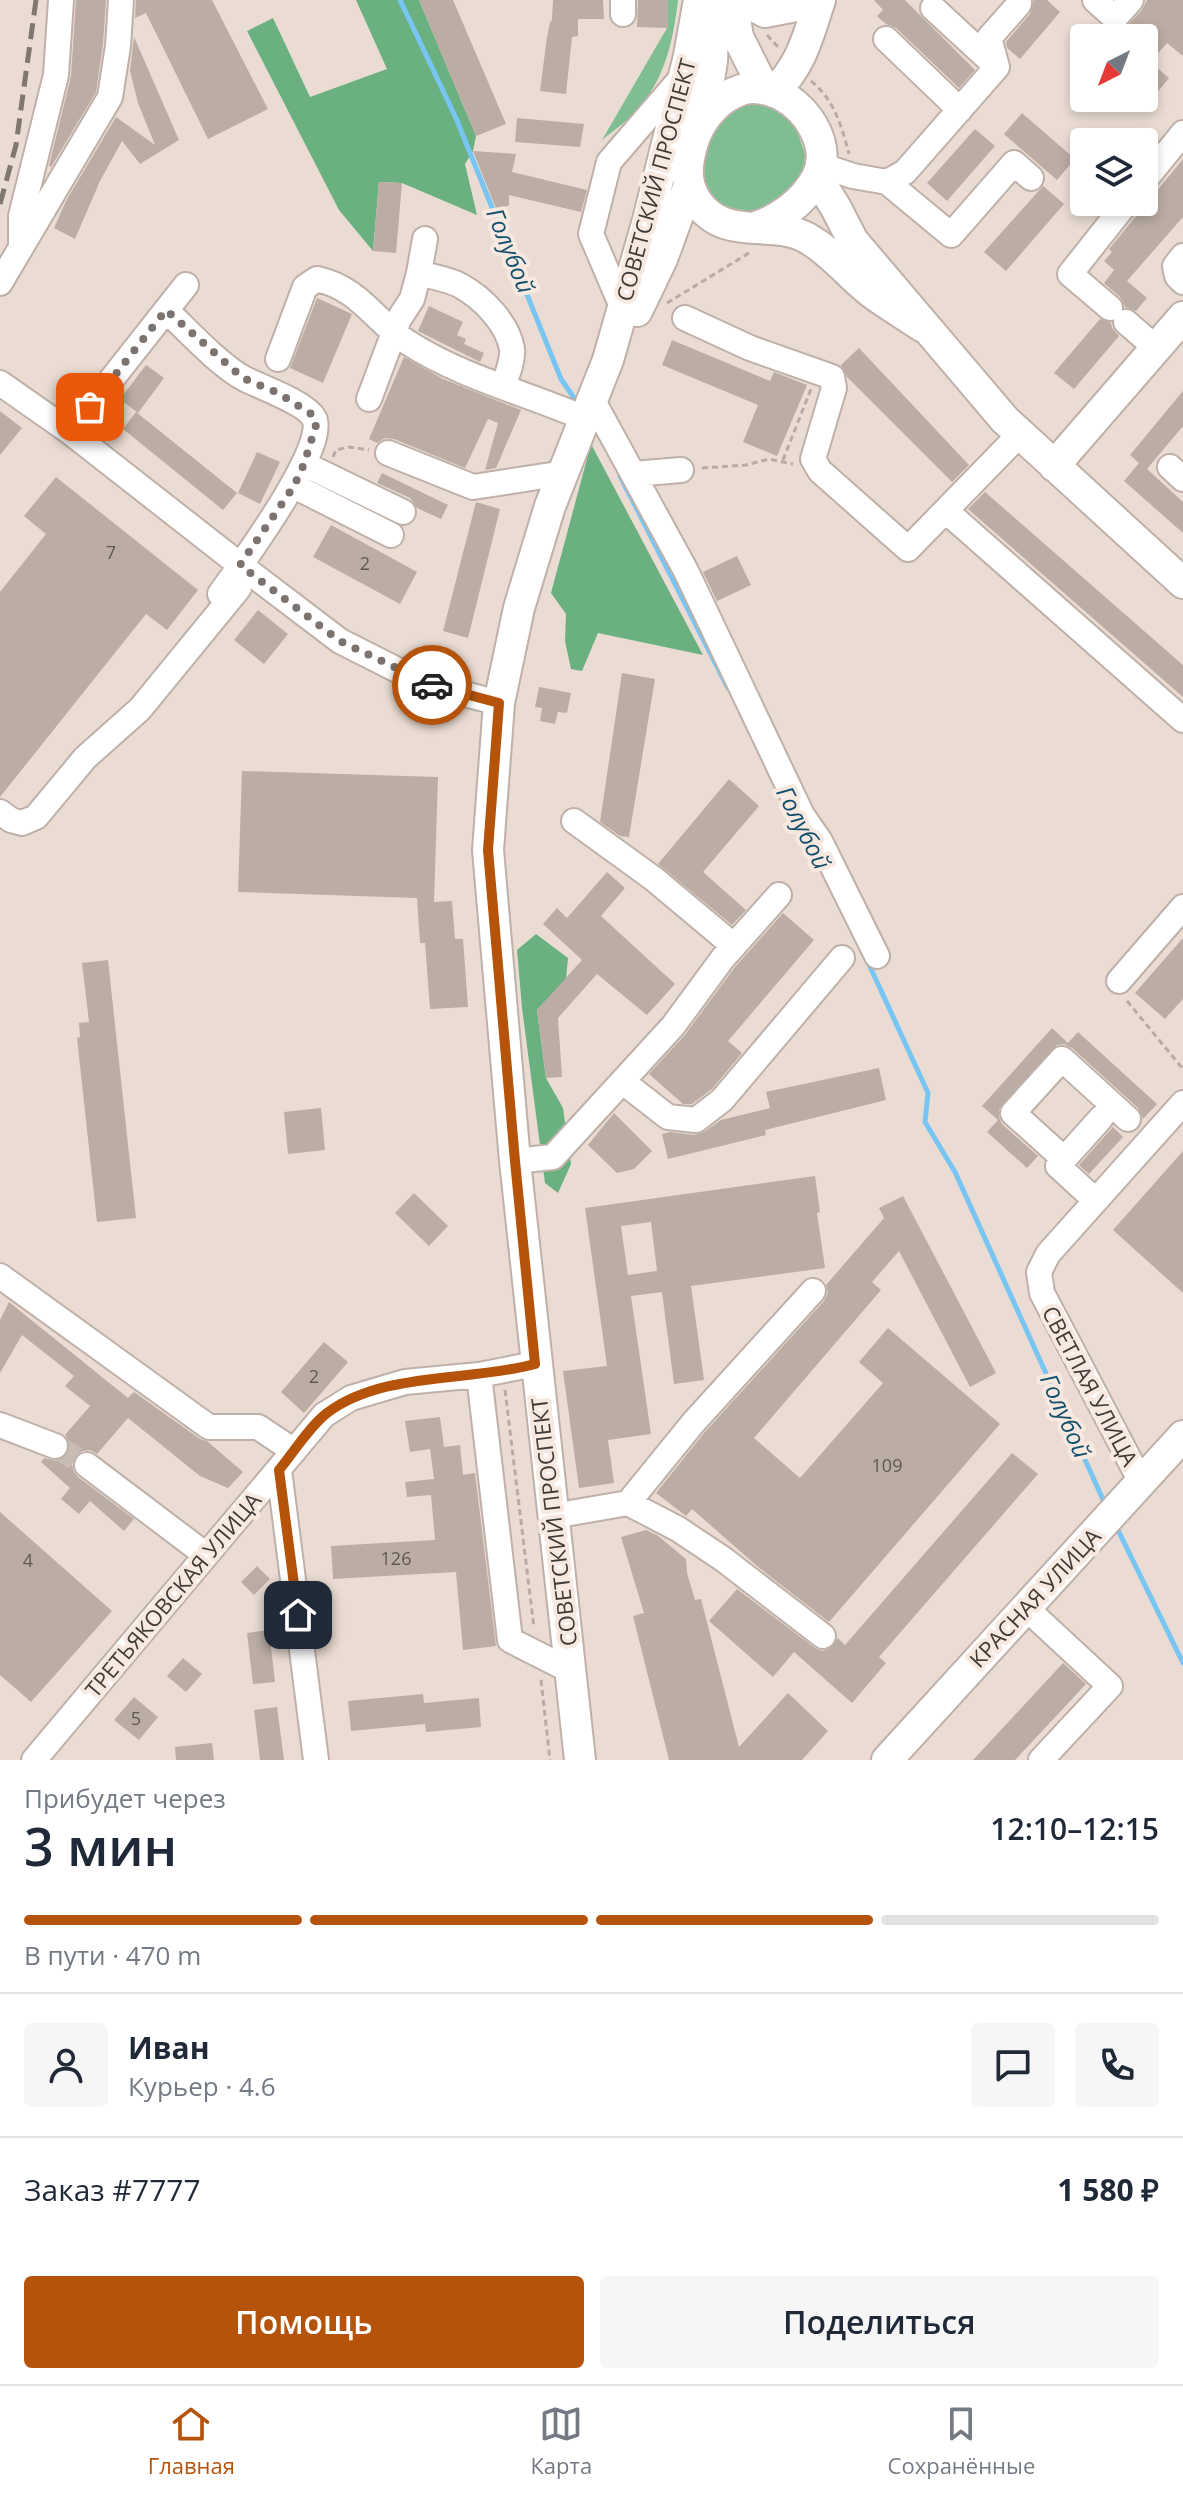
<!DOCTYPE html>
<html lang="ru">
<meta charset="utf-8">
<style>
:root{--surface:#fff;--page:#f6f6f7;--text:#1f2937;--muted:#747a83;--line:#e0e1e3;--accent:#b45309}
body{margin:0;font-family:"Open Sans",sans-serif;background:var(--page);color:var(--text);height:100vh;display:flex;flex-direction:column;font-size:30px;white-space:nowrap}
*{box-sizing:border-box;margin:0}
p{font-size:26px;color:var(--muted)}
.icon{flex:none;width:44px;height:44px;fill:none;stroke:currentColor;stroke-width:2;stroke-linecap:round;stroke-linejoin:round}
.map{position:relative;height:1760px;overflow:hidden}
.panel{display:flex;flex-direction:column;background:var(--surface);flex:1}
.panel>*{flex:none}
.needle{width:52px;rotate:222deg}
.controls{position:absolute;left:1070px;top:24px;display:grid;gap:16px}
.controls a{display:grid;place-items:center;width:88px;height:88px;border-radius:8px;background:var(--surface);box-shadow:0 4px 12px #0003;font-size:40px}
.pin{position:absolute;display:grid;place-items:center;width:68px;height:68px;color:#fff;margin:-34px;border-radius:16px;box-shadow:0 4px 12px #0006}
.courier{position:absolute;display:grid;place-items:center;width:80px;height:80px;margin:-40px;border:6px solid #b45309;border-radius:50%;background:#fff;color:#222;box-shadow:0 2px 10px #0007}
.head em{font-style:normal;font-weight:600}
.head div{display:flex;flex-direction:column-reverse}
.head{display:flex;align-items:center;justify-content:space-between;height:136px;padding:0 24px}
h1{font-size:52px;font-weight:600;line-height:60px}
.bar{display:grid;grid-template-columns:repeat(4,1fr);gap:12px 8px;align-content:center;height:96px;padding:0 24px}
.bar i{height:10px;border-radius:6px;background:var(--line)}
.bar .on{background:var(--accent)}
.bar p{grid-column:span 4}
.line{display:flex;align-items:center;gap:20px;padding:0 24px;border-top:2px solid var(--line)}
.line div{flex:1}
.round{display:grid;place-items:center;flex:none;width:84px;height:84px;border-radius:8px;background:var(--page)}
.cta{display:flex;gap:16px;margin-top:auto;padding:16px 24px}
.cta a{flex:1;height:92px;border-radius:8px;background:var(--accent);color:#fff;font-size:32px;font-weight:600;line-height:92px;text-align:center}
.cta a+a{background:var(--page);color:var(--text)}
.dock{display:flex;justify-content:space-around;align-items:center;height:112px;border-top:2px solid var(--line);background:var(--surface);font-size:22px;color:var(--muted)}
.dock a{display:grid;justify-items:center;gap:4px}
.dock .on{color:var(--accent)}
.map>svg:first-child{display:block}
.green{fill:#7fbe92}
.forest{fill:#6ab080}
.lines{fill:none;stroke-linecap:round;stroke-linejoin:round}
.stream{stroke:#78c5f3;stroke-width:5}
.building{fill:#bbada4;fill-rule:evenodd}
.minor-tunnel{stroke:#c8bcb3;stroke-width:24;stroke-dasharray:24 12;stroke-linecap:butt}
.minor-casing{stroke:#bfb1a8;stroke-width:28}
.major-casing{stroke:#bfb1a8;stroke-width:34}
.path{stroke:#b7aba3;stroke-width:3;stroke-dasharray:6 4;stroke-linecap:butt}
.minor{stroke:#fff;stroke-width:24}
.major{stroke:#fff;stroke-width:30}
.rail{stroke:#807771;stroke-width:5;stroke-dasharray:16 8;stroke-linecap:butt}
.done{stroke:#7c736e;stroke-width:8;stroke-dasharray:0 14.4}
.route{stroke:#b45309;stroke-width:10}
.labels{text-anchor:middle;stroke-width:8;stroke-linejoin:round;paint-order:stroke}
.number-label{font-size:18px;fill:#605853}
.street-label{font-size:22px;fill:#413b38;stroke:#f8e9e0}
.water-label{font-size:24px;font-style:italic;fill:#13506e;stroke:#f8e9e0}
</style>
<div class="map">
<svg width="1183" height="1760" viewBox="0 0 1183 1760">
<rect width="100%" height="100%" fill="#eadcd2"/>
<path class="green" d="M668,0H678C673,41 665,80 636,111C626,122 613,131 602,140L667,28Z
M758,101L778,107L794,121L805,154L803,175L774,208L740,217L705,194L699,161L712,126L740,103Z"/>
<path class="forest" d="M356,0H419L476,136L473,151L465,164L477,215L402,183L379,182L373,251L339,210L247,31L273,18L310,97L387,69Z
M591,444L703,655L598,633L582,671L571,669L565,641L566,614L551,593Z
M536,934L568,958L566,979L537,1010L546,1078L563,1108L571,1164L558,1193L545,1183L522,1008L517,950Z"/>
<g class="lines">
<path class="stream" d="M400,0L456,118L561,379L579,405
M620,476L728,688
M867,960L928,1093L925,1122L955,1172L1105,1504
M1115,1524L1183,1663"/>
</g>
<path class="building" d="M76,0H106L103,44L96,92L51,167L49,166L71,76Z
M136,0H212L268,109L208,139L146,13L135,18Z
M419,0H453L506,124L476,136Z
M553,0H603L604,19H578V36L572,37L566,94L540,91L547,37L550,22L552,20Z
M638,0H668V28L637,27Z
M874,0H905L975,70L959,88L896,28L886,24L877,16L883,10Z
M1034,0H1047L1060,12L1020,59L1007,48L1006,42L1030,14Z
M1147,0H1183V56L1167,43L1150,62L1169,78L1156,94L1144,84V38H1115L1142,10Z
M134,37L179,140L140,164L122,141L100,181L75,239L54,228L66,201L116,117L155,145L138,103L130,71Z
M1022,113L1075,159L1057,180L1004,134Z
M517,118L584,124L580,147L515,142Z
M975,129L995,146L947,201L927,183Z
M473,151L516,154L512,172L587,190L581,212L509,195V205L497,211Z
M1183,159V217L1127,281L1147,298L1136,311L1125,307L1120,297L1104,283L1114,270L1104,261L1112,252L1109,249Z
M379,182L402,183L396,253L373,251Z
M1043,186L1064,204L1006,271L984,252Z
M317,298L352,314L323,383L290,368Z
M429,306L463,322L457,335L466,339L464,344L484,353L480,362L418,331Z
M1100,319L1111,323L1112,328L1119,336L1074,389L1054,373Z
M672,340L770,381L774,372L807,385L777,456L743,442L758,405L662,365Z
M859,348L969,465L952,482L847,377L841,365Z
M404,357L443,379L521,410L496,468L485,470L498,423L488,419L465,468L394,439L385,438L377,443L369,439Z
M146,365L164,378L138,413L120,399Z
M1183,391V426L1147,469L1183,502V533L1124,481L1139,463L1130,455Z
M0,411L22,428L0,455Z
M136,412L237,493L223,510L123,429Z
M257,452L280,462L260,504L238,493Z
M382,473L448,505L441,519L417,508L410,498L377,483Z
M56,477L198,590L167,630L146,614L0,797V592L46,534L24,516Z
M985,492L1183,665V697L968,509Z
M476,502L500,509L468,638L443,631Z
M331,525L417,572L400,604L313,557Z
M737,556L751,585L717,601L703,572Z
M258,610L288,634L264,664L234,640Z
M622,673L655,679L629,837L620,836L600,822Z
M539,687L571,693L567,713L558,712L555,724L540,721L542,708L535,707Z
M242,771L438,777L434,902L452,901L455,939H463L468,1007L430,1009L425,943H420L417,898L238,892Z
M729,779L759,806L703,872L746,910L732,925L658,864Z
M607,872L625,888L601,916L675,984L647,1015L597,974L558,1018L562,1077L546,1078L537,1010L582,960L543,924L557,908L567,918Z
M783,913L814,940L728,1041L742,1053L712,1089L692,1104H683L649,1074L684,1036L735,967Z
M1183,938V999L1165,1019L1135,993Z
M108,960L136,1218L97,1222L77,1038L80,1037L79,1023L89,1022L82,963Z
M1052,1028L1068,1043L1078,1032L1157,1104L1143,1119L1138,1108L1072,1048L1064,1044L1057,1045L999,1109V1117L1002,1124L1038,1156L1027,1168L987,1132L998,1120L982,1106Z
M879,1068L886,1100L765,1130L766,1135L668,1159L662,1134L670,1132L694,1135L704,1132L721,1120L770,1108L766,1092Z
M321,1108L325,1150L288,1154L284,1112Z
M614,1113L652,1151L634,1169L617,1173L588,1145Z
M1113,1127L1123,1137L1089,1174L1079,1165Z
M1183,1151V1293L1113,1230Z
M815,1176L820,1212L817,1213L825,1268L691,1286L704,1380L674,1384L662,1292L631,1296L651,1434L608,1440L614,1483L579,1488L563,1371L607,1366L585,1208ZM651,1222L657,1271L628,1275L621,1226Z
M414,1193L448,1226L429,1246L395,1213Z
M903,1196L996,1373L970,1387L899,1251L872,1282L881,1290L754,1438L800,1478L883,1383L859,1362L888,1328L1000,1424L829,1622L757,1566L692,1509L686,1516L656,1493L704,1433L824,1301L828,1293L826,1285L884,1218L879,1208Z
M9,1302L128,1398L134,1392L200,1439L207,1441L243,1472L228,1488L200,1476L128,1418L97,1454L90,1450L82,1451L75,1457L72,1464L74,1472L78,1477L134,1519L124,1531L90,1501L79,1514L61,1499L70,1488L41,1462L44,1458L57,1461L65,1457L70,1444L65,1435L90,1406L65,1386L74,1376L22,1335L0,1373V1320Z
M324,1342L348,1362L304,1413L281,1392Z
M440,1417L444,1447L460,1445L463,1475L475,1473L496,1646L463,1650L456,1572L333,1579L331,1546L435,1540L431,1495L407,1497L405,1482L434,1479L430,1449L410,1452L405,1421Z
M1012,1453L1038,1474L879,1657L886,1663L852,1703L794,1652L773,1677L709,1621L737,1589L815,1648L822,1651L829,1649L838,1638L845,1645Z
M0,1512L112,1611L31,1702L0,1675Z
M646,1530L657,1535L686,1559L687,1573L695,1600L701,1599L739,1747L788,1693L828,1731L802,1760H669L633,1616L644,1613L621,1537Z
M257,1566L270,1579L254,1595L241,1582Z
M269,1630L275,1682L253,1684L247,1633Z
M183,1658L202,1674L186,1692L167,1676Z
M1063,1663L1086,1684L1059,1713L1015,1760H973Z
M423,1694L424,1703L479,1698L481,1727L426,1732L425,1724L351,1731L348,1701Z
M134,1697L158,1717L139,1740L114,1720Z
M277,1707L284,1760H260L254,1710Z
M212,1743L214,1760H176L175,1747Z"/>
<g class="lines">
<path class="minor-tunnel" d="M55,1446L87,1465"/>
<defs>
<path id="minor" d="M1095,0L1115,18L1131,0
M623,14V0
M886,39L960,110
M997,67L989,38L1019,4V0
M820,165L853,176L887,182L905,172L997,67L933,8
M1144,181L1183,133
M887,182L951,235L1014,163L1031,178
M425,239L419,273C432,277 449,279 461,286C483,298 508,324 512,349C513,362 507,375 503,386
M21,248V216L56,75L61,0
M1183,256L1175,266L1177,276L1183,282
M0,283L110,97L118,46L121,0
M1110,308L1070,274L1127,202
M623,309L591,234L609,162L683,76
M166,310C188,331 219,365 245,379C261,387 306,403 314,418C329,446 239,567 220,594
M685,318L750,348L832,377L834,388L813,459L820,471L908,549L1019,435
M1126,322L1156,348
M278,359L305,287L317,279C361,289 373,320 407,342C461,377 526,393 584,418
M0,383L70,432L240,565L340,641L423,683L499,703
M369,399L399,319L412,299L419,273
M592,399L686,571L802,815L820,841L877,956
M70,432L186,285
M388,453L473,487L551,475L560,479
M304,464L403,512
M1170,467L1183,479
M633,474L681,470
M294,486L391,535
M946,511L1183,720
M0,812L11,820L22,823L36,817L85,758L140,709L239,588
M574,821L654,879L734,946
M1119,981L1183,907
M623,1082L668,1117L696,1120L722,1100L842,958
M1064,1159L1013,1113L1062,1059L1128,1119
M515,1161L553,1157L673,1026L723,958L779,895
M1095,1200L1058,1166L1101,1118
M0,1276L209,1427H258L294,1451
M479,1375L510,1640L571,1671
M0,1425L55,1446
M87,1465L206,1555
M279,1470L316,1760
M1141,1482L1042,1293L1039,1272L1048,1254L1183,1103
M628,1503L693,1423L813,1291
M553,1516L628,1503L678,1529L723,1559L823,1636
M1026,1608L1110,1686L1041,1760
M34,1760L324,1415L351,1398L405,1382L479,1375L535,1364"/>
<path id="major" d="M732,0L738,37L763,87
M742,0L765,12L796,6L802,0
M774,92C802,65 808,36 820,0
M703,118L712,61L714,6
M817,177L836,208L853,241L1005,420L1183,583
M752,228C778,221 804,202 817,177C832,146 808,109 781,95C768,89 755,85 741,90C717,98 700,120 693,142C687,163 684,181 696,200C724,243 770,218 807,238C832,252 850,276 872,293C888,305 907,316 923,327
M637,311L662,259L688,188
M1054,466L1183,317
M580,1760L515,1161L488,850L499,703L519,608L550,506L608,360L648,220L689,56L699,0
M887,1760L1183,1436"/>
</defs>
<use href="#minor" class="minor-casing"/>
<use href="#major" class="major-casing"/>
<path class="path" d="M767,35L778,47
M811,81C834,99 842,127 849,154
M667,303L749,253
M333,457L336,450L349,447L369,450
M783,460L811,389
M702,468L746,465L769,459L793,464
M1127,1001L1183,1069
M505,1390L534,1628
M541,1680L550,1760"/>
<use href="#minor" class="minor"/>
<use href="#major" class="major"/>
<path class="rail" d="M0,204L16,145L36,0"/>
</g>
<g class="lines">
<path class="done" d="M90,407L166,310L243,378L278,393L313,415L316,425L304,464L294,486L240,565L340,641L432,685"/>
<path class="route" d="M298,1615L279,1470C294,1452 309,1427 327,1413C383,1371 469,1382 535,1364L515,1161L488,850L499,703L432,685"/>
</g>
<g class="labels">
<g class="number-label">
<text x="111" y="559">7</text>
<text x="365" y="570">2</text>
<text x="314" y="1383">2</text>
<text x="887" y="1472">109</text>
<text x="396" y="1565">126</text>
<text x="28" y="1567">4</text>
<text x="136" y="1725">5</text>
</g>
<g class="street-label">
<text transform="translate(656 180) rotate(-75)" y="8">СОВЕТСКИЙ ПРОСПЕКТ</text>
<text transform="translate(1090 1386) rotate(62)" y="8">СВЕТЛАЯ УЛИЦА</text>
<text transform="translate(554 1522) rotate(-97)" y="8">СОВЕТСКИЙ ПРОСПЕКТ</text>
<text transform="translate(173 1595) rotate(-50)" y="8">ТРЕТЬЯКОВСКАЯ УЛИЦА</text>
<text transform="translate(1035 1598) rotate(-47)" y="8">КРАСНАЯ УЛИЦА</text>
</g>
<g class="water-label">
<text transform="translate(510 251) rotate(68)" y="8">Голубой</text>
<text transform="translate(803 828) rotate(63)" y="8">Голубой</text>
<text transform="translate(1065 1416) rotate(66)" y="8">Голубой</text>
</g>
</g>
</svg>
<div class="controls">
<a><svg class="needle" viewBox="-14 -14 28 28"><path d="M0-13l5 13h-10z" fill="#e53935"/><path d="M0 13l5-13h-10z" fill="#747a83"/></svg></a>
<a><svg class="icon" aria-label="layers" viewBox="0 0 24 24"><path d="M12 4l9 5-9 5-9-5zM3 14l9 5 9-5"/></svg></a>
</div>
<div class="pin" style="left:90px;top:407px;background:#ea580c"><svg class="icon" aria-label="bag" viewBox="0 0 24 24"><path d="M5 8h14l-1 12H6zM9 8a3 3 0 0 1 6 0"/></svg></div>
<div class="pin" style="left:298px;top:1615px;background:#1f2937"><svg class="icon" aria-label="home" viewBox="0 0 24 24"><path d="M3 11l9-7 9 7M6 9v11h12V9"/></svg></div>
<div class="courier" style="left:432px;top:685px"><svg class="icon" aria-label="car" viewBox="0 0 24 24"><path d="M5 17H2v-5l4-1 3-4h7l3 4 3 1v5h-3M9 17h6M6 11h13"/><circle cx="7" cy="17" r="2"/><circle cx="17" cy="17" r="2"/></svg></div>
</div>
<section class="panel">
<div class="head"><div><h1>3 мин</h1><p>Прибудет через</p></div><em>12:10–12:15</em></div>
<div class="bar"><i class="on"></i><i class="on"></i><i class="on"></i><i></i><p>В пути · 470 m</p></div>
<div class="line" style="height:144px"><a class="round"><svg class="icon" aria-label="person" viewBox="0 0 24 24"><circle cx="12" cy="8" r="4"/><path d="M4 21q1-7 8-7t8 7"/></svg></a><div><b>Иван</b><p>Курьер · 4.6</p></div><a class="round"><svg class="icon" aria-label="chat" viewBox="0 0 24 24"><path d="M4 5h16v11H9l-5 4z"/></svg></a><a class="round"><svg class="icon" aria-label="phone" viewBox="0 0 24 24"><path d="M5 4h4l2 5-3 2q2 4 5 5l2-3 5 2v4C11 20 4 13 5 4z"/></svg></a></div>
<div class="line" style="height:104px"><div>Заказ #7777</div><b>1 580 ₽</b></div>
<div class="cta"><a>Помощь</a><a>Поделиться</a></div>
</section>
<nav class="dock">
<a class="on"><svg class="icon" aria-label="home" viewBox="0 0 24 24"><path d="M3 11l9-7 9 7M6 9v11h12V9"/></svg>Главная</a>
<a><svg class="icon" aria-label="map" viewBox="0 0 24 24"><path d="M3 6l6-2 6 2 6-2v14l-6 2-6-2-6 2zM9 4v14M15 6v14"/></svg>Карта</a>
<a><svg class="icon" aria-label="saved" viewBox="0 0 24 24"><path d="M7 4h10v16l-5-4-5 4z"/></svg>Сохранённые</a>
</nav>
